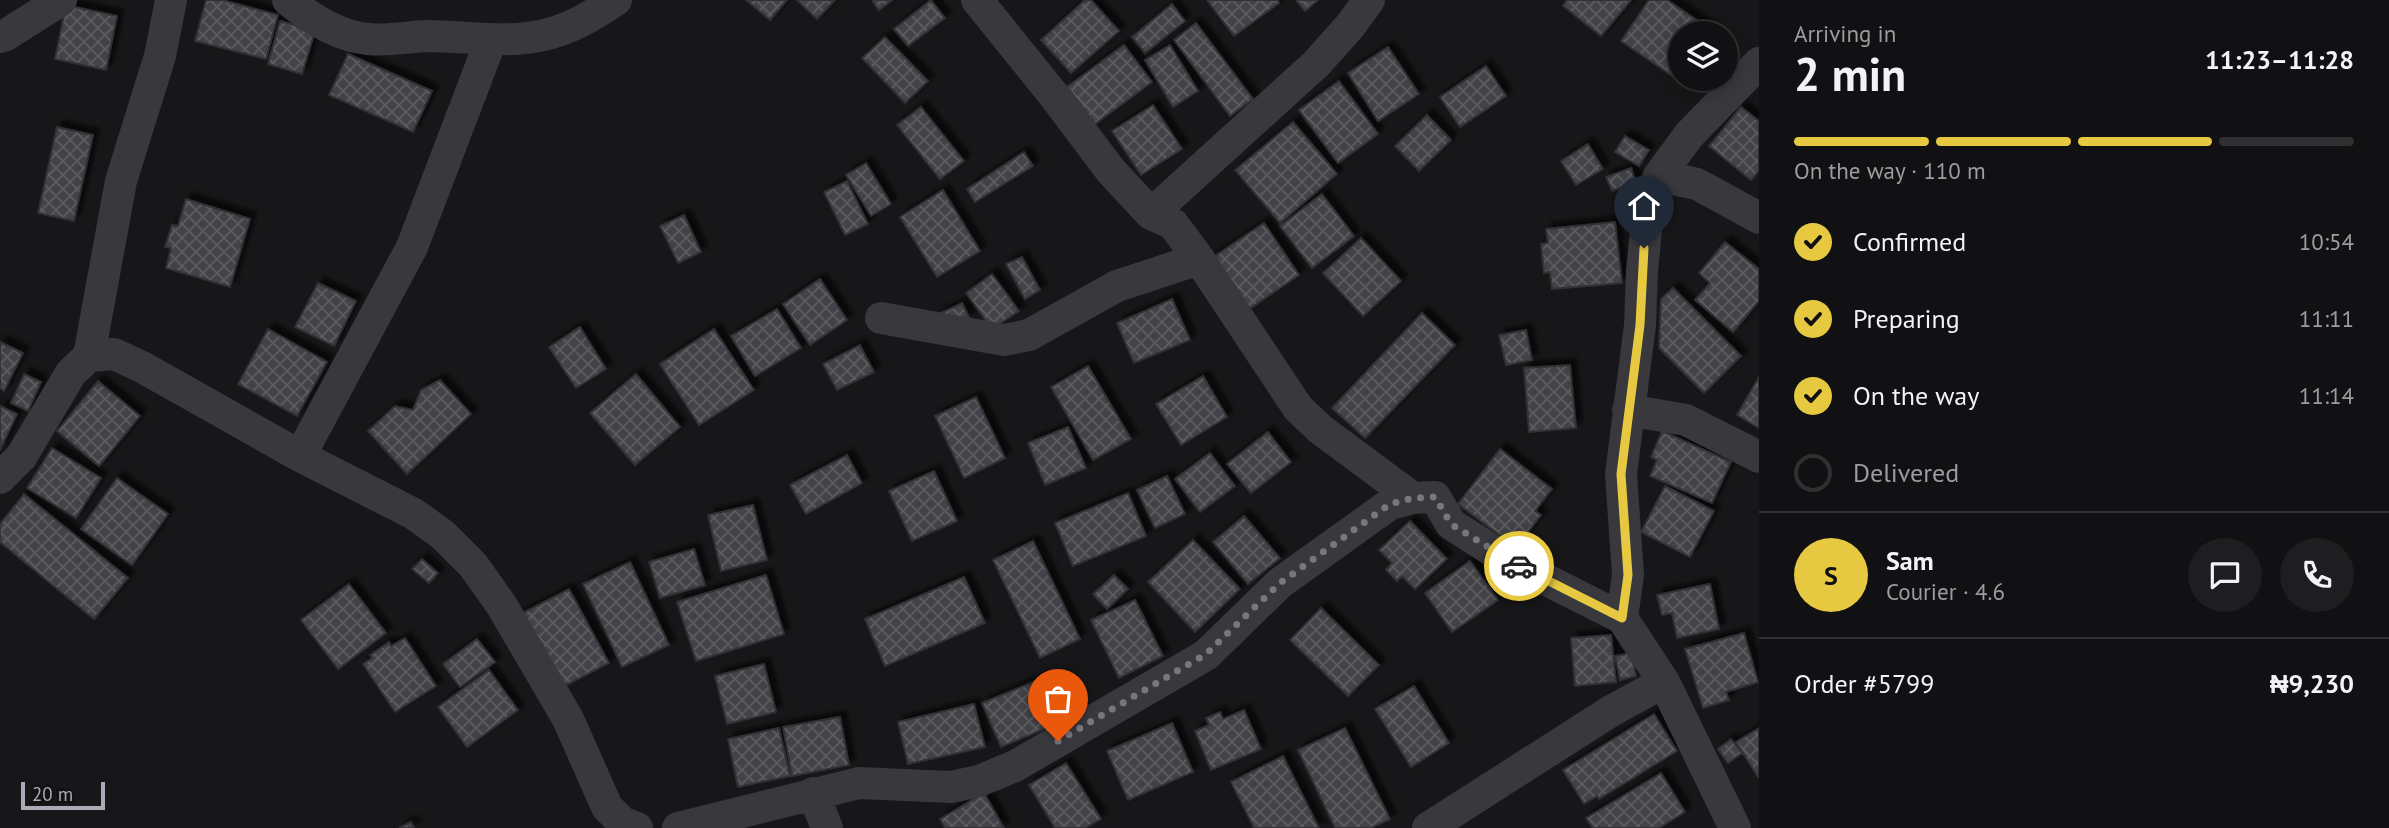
<!DOCTYPE html>
<meta charset="utf-8">
<style>
:root{--surface:#111012;--page:#1e1e20;--text:#f1f3f6;--muted:#9c9d9f;--line:#303032;--accent:#e6c841}
body{margin:0;font-family:"PT Sans",sans-serif;background:var(--page);color:var(--text);height:100vh;display:flex;flex-direction:column;font-size:26px;white-space:nowrap}
*{box-sizing:border-box;margin:0}
p{font-size:23px;color:var(--muted)}
.icon{flex:none;width:38px;height:38px;fill:none;stroke:currentColor;stroke-width:2;stroke-linecap:round;stroke-linejoin:round}
.map{position:relative;flex:1;overflow:hidden}
.details{display:flex;flex-direction:column;background:var(--surface);width:630px}
.details>*{flex:none}
.controls{position:absolute;left:1668px;top:21px;display:grid;gap:14px}
.controls a{display:grid;place-items:center;width:70px;height:70px;border-radius:50%;background:var(--surface);box-shadow:0 4px 18px #0003,0 0 0 2px var(--line);font-size:35px}
.scale{position:absolute;left:21px;bottom:18px;width:84px;box-sizing:border-box;padding-left:7px;border:4px solid #a9abb7;border-top:0;font-size:19px;line-height:24px;white-space:nowrap;color:#a9abb7;-webkit-text-stroke:5px #121113;paint-order:stroke}
.pin{position:absolute;display:grid;place-items:center;width:60px;height:60px;color:#fff;margin:-72px -30px;border-radius:50% 50% 50% 0;rotate:-45deg;box-shadow:0 0 7px #0007}
.pin .icon{rotate:45deg}
.courier{position:absolute;display:grid;place-items:center;width:70px;height:70px;margin:-35px;border:5px solid #e6c841;border-radius:50%;background:#fff;color:#222;box-shadow:0 2px 9px #0007}
.headline em{font-style:normal;font-weight:800}
.headline div{display:flex;flex-direction:column-reverse}
.headline{display:flex;align-items:center;justify-content:space-between;height:119px;padding:0 35px}
h1{font-size:46px;font-weight:800;line-height:52px}
.bar{display:grid;grid-template-columns:repeat(4,1fr);gap:10px 7px;align-content:center;height:84px;padding:0 35px}
.bar i{height:9px;border-radius:5px;background:var(--line)}
.bar .current{background:var(--accent)}
.bar p{grid-column:span 4}
.line{display:flex;align-items:center;gap:18px;padding:0 35px;border-top:2px solid var(--line)}
.line div{flex:1}
.round{display:grid;place-items:center;flex:none;width:74px;height:74px;border-radius:37px;background:var(--page)}
ol{padding:0 35px;list-style:none}
li{display:flex;align-items:center;gap:21px;height:77px}
li p{margin-inline-start:auto}
li .icon{padding:7px;border-radius:50%;background:var(--accent);color:#111;stroke-width:4}
li:last-child{color:var(--muted)}
li i{width:38px;height:38px;border:4px solid var(--line);border-radius:50%}
main{display:flex;flex:1;min-height:0}
.map>svg:first-child{display:block}
.building{fill:url(#building-cross-hatch);stroke:#313034;stroke-width:2;filter:url(#shadow)}
.lines{fill:none;stroke-linecap:round;stroke-linejoin:round}
.minor{stroke:#38383d;stroke-width:32}
.done{stroke:#76777f;stroke-width:7;stroke-dasharray:0 12.6}
.route{stroke:#e6c841;stroke-width:9}
</style>
<main>
<div class="map">
<svg width="1759" height="828" viewBox="0 0 1759 828">
<defs>
<pattern id="building-cross-hatch" width="8" height="8" patternUnits="userSpaceOnUse" patternTransform="scale(1.75)"><rect width="8" height="8" fill="#434348"/><path d="M0 0l8 8M0 8l8-8" fill="none" stroke="#5b5b60"/></pattern>
<filter id="shadow"><feDropShadow dx="6" dy="-6" stdDeviation="2" flood-color="#0009"/></filter>
</defs>
<rect width="100%" height="100%" fill="#171618"/>
<path class="building" d="M206,0H222L278,15L266,59L195,41Z
M746,0H787L770,20Z
M797,0H835L817,19Z
M872,0H892L879,10Z
M931,0L945,18L908,46L894,29Z
M1085,0H1091L1119,31L1071,73L1041,40Z
M1207,0H1278L1279,3L1234,36Z
M1296,0H1318L1305,11Z
M1567,0H1631L1601,36L1563,6Z
M1649,0H1667L1716,33H1680V79H1692L1687,86L1621,41Z
M1172,4L1185,21L1145,53L1132,37Z
M66,5L117,16L106,70L55,59Z
M280,21L315,31L302,74L268,64Z
M1196,23L1253,99L1230,116L1174,40Z
M885,37L928,81L905,103L862,58Z
M1124,45L1152,82L1095,124L1067,87Z
M1170,45L1198,91L1173,107L1145,60Z
M1388,47L1419,94L1378,121L1348,73Z
M348,54L432,91L413,132L329,95Z
M1486,66L1506,96L1460,127L1440,97Z
M1339,81L1378,134L1338,163L1299,110Z
M1153,105L1182,149L1141,175L1112,131Z
M921,107L964,161L940,179L897,125Z
M1741,107L1759,121V171L1751,180L1709,146Z
M1427,115L1451,140L1419,171L1395,146Z
M1293,122L1337,174L1280,223L1235,170Z
M57,127L93,135L74,221L38,213Z
M1625,136L1649,150L1639,166L1615,152Z
M1588,144L1603,169L1576,185L1561,161Z
M1024,152L1033,166L975,202L967,189Z
M866,163L891,204L871,216L846,175Z
M1631,168L1636,182L1612,191L1606,177Z
M847,181L868,224L845,235L824,192Z
M943,190L980,251L937,277L900,217Z
M1322,194L1354,236L1312,268L1280,226Z
M186,199L250,219L230,287L166,268L171,248L165,247L172,225L178,226Z
M684,215L701,252L678,263L660,226Z
M1615,222L1622,283L1552,289L1550,272L1544,273L1541,244L1548,243L1546,229Z
M1264,223L1299,275L1245,312L1209,260Z
M1361,238L1401,281L1363,316L1323,273Z
M1725,242L1759,269V301L1733,332L1695,300L1710,283L1699,273Z
M1022,257L1040,290L1025,299L1006,264Z
M992,274L1019,311L992,329L966,293Z
M820,279L847,320L810,345L783,304Z
M318,283L356,301L334,346L295,327Z
M1673,288L1741,356L1704,393L1659,348L1661,299Z
M1172,299L1190,340L1134,363L1117,323Z
M962,303L969,317L944,329L937,315Z
M777,309L801,348L755,376L731,336Z
M1422,313L1455,345L1365,438L1332,408Z
M580,327L606,369L576,388L549,347Z
M268,329L327,362L297,416L238,384Z
M714,329L754,390L699,425L660,364Z
M1526,330L1532,360L1506,365L1499,335Z
M0,342L23,353L4,391L0,388Z
M860,345L874,372L837,390L823,364Z
M1570,365L1576,428L1529,432L1524,368Z
M1088,366L1131,439L1093,460L1051,387Z
M24,374L41,382L28,411L11,403Z
M636,374L680,427L635,465L590,413Z
M1203,376L1227,417L1181,445L1156,404Z
M1759,377V428L1737,415Z
M440,380L471,414L407,474L368,431L395,406L413,410L421,390Z
M98,381L140,416L99,466L57,431Z
M976,397L1005,458L964,478L935,416Z
M0,406L17,414L0,450Z
M1068,427L1086,468L1045,485L1028,443Z
M1662,431L1731,462L1712,503L1650,476L1657,460L1651,457Z
M1268,432L1291,462L1251,493L1227,464Z
M52,448L101,478L76,518L27,488Z
M1500,449L1552,489L1535,511L1541,515L1525,536L1519,532L1510,543L1458,504Z
M1210,453L1235,486L1200,512L1175,479Z
M847,455L862,483L806,514L790,485Z
M934,471L957,521L912,541L889,491Z
M1167,476L1185,514L1155,528L1137,490Z
M117,478L168,514L132,565L81,529Z
M1665,486L1714,511L1690,557L1641,532Z
M1128,493L1146,536L1073,566L1055,523Z
M24,494L128,578L94,619L0,542V524Z
M753,505L767,560L721,571L708,515Z
M1244,516L1280,558L1248,584L1213,542Z
M1410,521L1447,559L1415,589L1402,576L1397,581L1386,570L1392,563L1379,550Z
M1193,540L1240,589L1195,632L1148,582Z
M1033,541L1080,639L1040,658L993,560Z
M694,549L705,585L660,598L649,562Z
M422,559L438,573L429,583L412,569Z
M1470,561L1498,600L1452,632L1425,593Z
M630,562L669,645L622,667L583,584Z
M766,575L784,634L696,661L677,602Z
M1114,575L1128,589L1107,609L1093,594Z
M964,577L985,623L885,666L865,619Z
M349,584L386,633L338,669L301,620Z
M1710,584L1719,629L1677,638L1672,613L1662,615L1657,595Z
M569,589L609,663L557,690L517,616Z
M1135,600L1163,656L1119,678L1091,620Z
M1321,608L1379,665L1348,696L1290,640Z
M1744,633L1758,682L1726,692L1729,700L1703,708L1685,649Z
M1611,635L1616,682L1575,686L1571,638Z
M405,638L436,686L395,712L363,664L372,658L370,655L389,642L391,646Z
M477,639L495,662L460,687L443,664Z
M1631,653L1636,676L1620,680L1615,656Z
M764,664L776,712L727,724L715,676Z
M489,670L518,710L467,747L438,707Z
M1043,678L1061,722L1001,747L982,703Z
M1414,686L1449,743L1411,767L1375,709Z
M974,704L985,747L908,764L898,722Z
M1244,710L1261,749L1211,770L1195,731L1209,725L1206,718L1220,712L1223,719Z
M1654,714L1677,751L1599,799L1597,796L1584,804L1563,770Z
M840,717L849,765L792,776L783,727Z
M1172,723L1193,772L1128,800L1107,751Z
M779,728L790,776L738,787L728,739Z
M1345,728L1390,819L1371,828H1335L1298,750Z
M1759,728V777H1758L1736,742Z
M1731,739L1742,753L1728,763L1718,749Z
M1283,756L1319,828H1254L1231,782Z
M1066,763L1101,819L1085,828H1055L1029,785Z
M1661,773L1685,812L1659,828H1593L1586,818Z
M984,793L1004,828H945L940,819Z
M411,822L414,828H399Z"/>
<g class="lines">
<path class="minor" d="M288,0C310,18 338,36 368,39C387,41 408,37 427,36C466,36 506,44 544,35C571,29 593,15 616,0
M977,0L1056,98L1111,171L1151,214L1173,224L1199,259L1298,408L1320,429L1413,498
M0,37L6,35L61,0
M1659,176L1697,184L1759,218
M1151,214L1316,64L1350,26L1369,0
M881,318L1004,340L1029,335L1117,286L1199,259
M89,356L121,181L160,56L171,0
M1628,410L1686,420L1759,457
M300,456L412,247L491,40
M0,478L21,457L71,373L89,356L114,354L142,367L300,456L414,514L443,535L473,565L502,606L568,719L607,807L622,822L637,828
M1622,618L1628,575L1621,474L1640,325L1642,271L1649,201L1659,176L1689,135L1759,63
M813,793L827,828
M678,828L859,783L951,787L979,781L1015,766L1206,655L1280,583L1390,504L1413,498L1435,497L1451,524L1507,560L1622,618L1664,682L1735,828
M1428,828L1611,711L1664,682"/>
</g>
<g class="lines">
<path class="done" d="M1058,741L1206,654L1280,583L1390,504L1413,498L1435,497L1451,524L1519,566"/>
<path class="route" d="M1519,566L1622,618L1628,575L1621,474L1640,325L1644,248"/>
</g>
</svg>
<div class="controls">
<a><svg class="icon" aria-label="layers" viewBox="0 0 24 24"><path d="M12 4l9 5-9 5-9-5zM3 14l9 5 9-5"/></svg></a>
</div>
<div class="scale">20 m</div>
<div class="pin" style="left:1058px;top:741px;background:#ea580c"><svg class="icon" aria-label="bag" viewBox="0 0 24 24"><path d="M5 8h14l-1 12H6zM9 8a3 3 0 0 1 6 0"/></svg></div>
<div class="pin" style="left:1644px;top:248px;background:#1f2937"><svg class="icon" aria-label="home" viewBox="0 0 24 24"><path d="M3 11l9-7 9 7M6 9v11h12V9"/></svg></div>
<div class="courier" style="left:1519px;top:566px"><svg class="icon" aria-label="car" viewBox="0 0 24 24"><path d="M5 17H2v-5l4-1 3-4h7l3 4 3 1v5h-3M9 17h6M6 11h13"/><circle cx="7" cy="17" r="2"/><circle cx="17" cy="17" r="2"/></svg></div>
</div>
<section class="details">
<div class="headline"><div><h1>2 min</h1><p>Arriving in</p></div><em>11:23–11:28</em></div>
<div class="bar"><i class="current"></i><i class="current"></i><i class="current"></i><i></i><p>On the way · 110 m</p></div>
<ol>
<li><svg class="icon" aria-label="check" viewBox="0 0 24 24"><path d="M5 12l5 5 9-10"/></svg>Confirmed<p>10:54</p></li>
<li><svg class="icon" aria-label="check" viewBox="0 0 24 24"><path d="M5 12l5 5 9-10"/></svg>Preparing<p>11:11</p></li>
<li><svg class="icon" aria-label="check" viewBox="0 0 24 24"><path d="M5 12l5 5 9-10"/></svg>On the way<p>11:14</p></li>
<li><i></i>Delivered</li>
</ol>
<div class="line" style="height:126px"><b class="round" style="background:var(--accent);color:#111">S</b><div><b>Sam</b><p>Courier · 4.6</p></div><a class="round"><svg class="icon" aria-label="chat" viewBox="0 0 24 24"><path d="M4 5h16v11H9l-5 4z"/></svg></a><a class="round"><svg class="icon" aria-label="phone" viewBox="0 0 24 24"><path d="M5 4h4l2 5-3 2q2 4 5 5l2-3 5 2v4C11 20 4 13 5 4z"/></svg></a></div>
<div class="line" style="height:91px"><div>Order #5799</div><b>₦9,230</b></div>
</section>
</main>
